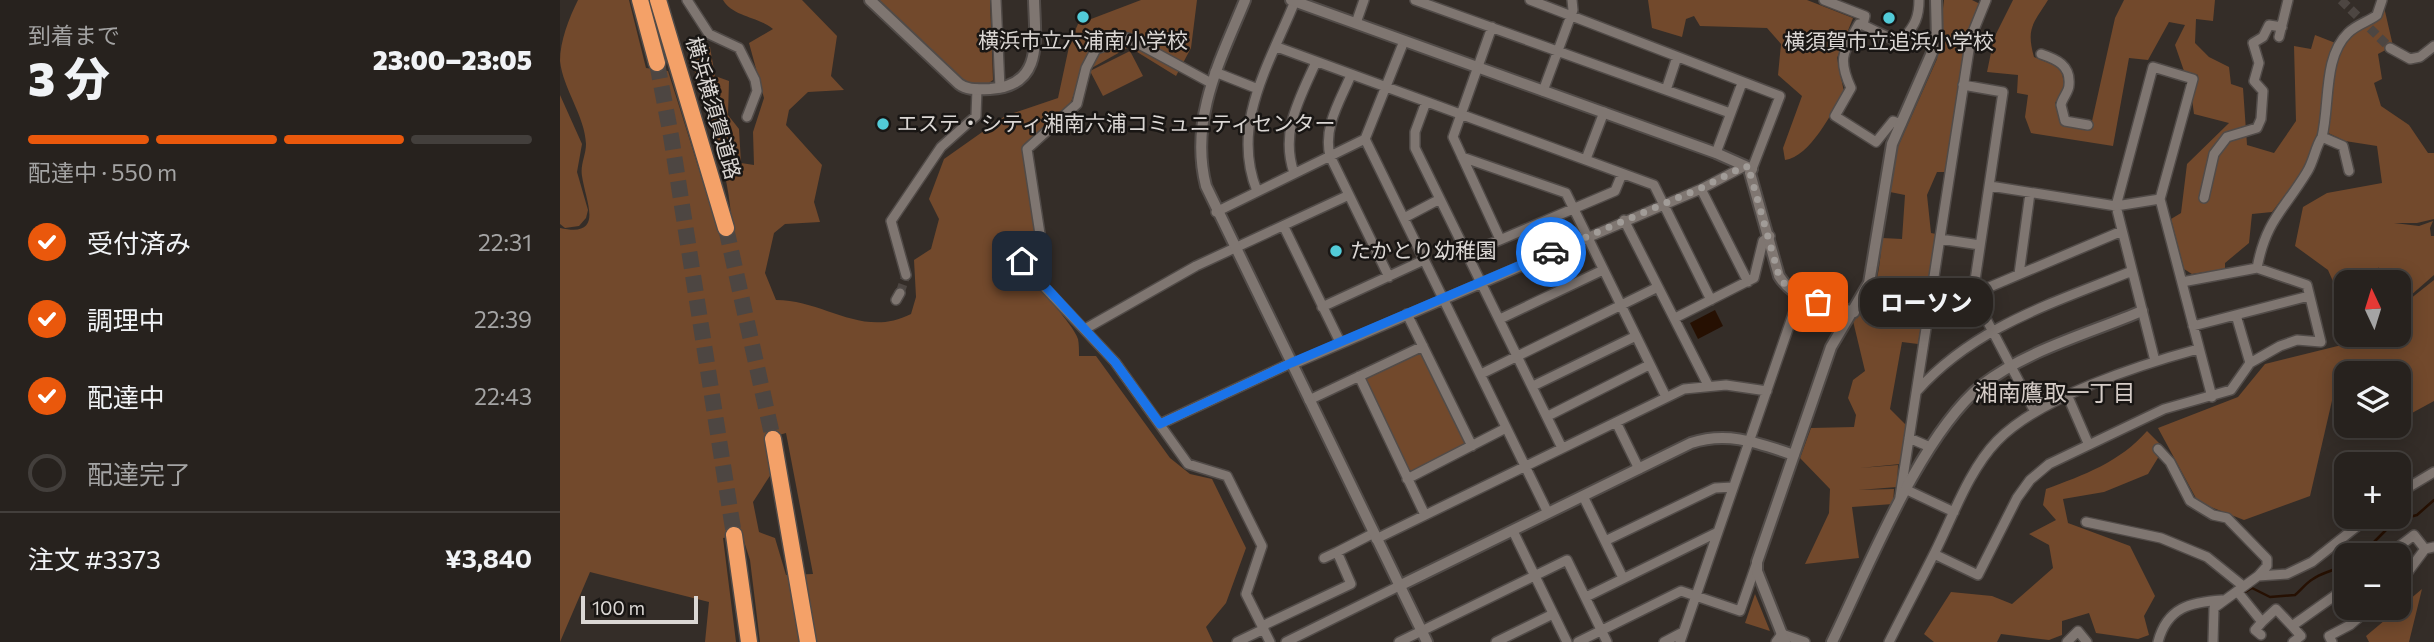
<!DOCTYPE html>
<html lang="ja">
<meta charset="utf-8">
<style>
:root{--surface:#27221e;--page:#2f2a27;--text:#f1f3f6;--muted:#a4a4a4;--line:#433f3c;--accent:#ea580c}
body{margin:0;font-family:Commissioner,"Noto Sans JP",sans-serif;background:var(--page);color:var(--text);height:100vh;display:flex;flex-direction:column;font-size:26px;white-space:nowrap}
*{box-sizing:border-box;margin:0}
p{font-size:23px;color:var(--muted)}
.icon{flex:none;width:38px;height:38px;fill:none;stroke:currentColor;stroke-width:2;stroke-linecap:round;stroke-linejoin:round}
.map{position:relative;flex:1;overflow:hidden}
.sheet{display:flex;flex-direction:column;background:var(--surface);width:560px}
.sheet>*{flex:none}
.needle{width:46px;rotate:356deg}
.buttons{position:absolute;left:1774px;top:270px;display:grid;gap:14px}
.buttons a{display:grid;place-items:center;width:77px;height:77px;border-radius:14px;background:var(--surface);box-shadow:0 4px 18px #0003,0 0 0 2px var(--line);font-size:35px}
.scale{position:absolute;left:21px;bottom:18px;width:117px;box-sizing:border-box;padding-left:7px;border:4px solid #dbd7d4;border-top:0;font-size:19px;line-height:24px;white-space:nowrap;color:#dbd7d4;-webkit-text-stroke:5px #191614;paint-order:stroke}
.pin{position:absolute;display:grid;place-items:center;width:60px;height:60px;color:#fff;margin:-30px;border-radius:14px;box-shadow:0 4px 10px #0006}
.courier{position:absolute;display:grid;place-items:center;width:70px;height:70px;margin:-35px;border:5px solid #1a73e8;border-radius:50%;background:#fff;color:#222;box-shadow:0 2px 9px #0007}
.bubble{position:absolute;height:49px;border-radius:21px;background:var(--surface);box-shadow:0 4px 18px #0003,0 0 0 2px var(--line);font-size:23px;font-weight:800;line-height:49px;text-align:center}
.overview em{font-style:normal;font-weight:800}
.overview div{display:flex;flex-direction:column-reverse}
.overview{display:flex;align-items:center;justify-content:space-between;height:119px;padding:0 28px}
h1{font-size:46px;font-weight:800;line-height:52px}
.bar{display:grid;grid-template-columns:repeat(4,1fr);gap:10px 7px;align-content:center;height:84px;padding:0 28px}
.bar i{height:9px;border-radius:5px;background:var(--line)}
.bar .current{background:var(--accent)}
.bar p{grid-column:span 4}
.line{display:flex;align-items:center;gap:18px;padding:0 28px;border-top:2px solid var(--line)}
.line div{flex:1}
ol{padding:0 28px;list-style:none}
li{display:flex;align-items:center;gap:21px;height:77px}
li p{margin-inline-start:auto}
li .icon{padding:7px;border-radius:50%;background:var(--accent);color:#fff;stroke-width:4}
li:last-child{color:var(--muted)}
li i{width:38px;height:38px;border:4px solid var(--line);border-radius:50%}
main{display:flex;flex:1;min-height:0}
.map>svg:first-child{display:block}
.green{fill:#72492c;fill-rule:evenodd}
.water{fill:#261002}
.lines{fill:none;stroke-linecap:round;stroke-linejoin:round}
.stream{stroke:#261002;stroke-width:2.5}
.minor-tunnel{stroke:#4d4642;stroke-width:9;stroke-dasharray:9 4.5;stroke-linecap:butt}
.motorway-tunnel{stroke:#4d4642;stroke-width:16;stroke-dasharray:16 8;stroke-linecap:butt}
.minor-casing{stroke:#514b48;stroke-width:12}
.tertiary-casing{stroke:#514b48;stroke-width:14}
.motorway-casing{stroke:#514b48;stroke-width:19}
.minor{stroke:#7f7671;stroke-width:9}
.tertiary{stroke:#7f7671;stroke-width:10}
.motorway{stroke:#f4a168;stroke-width:16}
.done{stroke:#a19c98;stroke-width:7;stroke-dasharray:0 12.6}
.route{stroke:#1a73e8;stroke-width:9}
.poi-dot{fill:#52cbd8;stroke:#191614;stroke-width:2.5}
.labels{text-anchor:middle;stroke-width:5;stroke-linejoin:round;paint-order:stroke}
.poi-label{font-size:21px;fill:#dbd7d4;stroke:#191614}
.street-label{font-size:21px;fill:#dbd7d4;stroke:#191614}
.neighbourhood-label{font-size:23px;fill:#d6cdc8;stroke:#191614}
</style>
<main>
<section class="sheet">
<div class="overview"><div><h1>3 分</h1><p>到着まで</p></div><em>23:00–23:05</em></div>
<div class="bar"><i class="current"></i><i class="current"></i><i class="current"></i><i></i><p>配達中 · 550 m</p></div>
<ol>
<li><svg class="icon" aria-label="check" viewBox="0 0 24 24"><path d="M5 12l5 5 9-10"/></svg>受付済み<p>22:31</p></li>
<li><svg class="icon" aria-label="check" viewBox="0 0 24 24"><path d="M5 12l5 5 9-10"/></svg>調理中<p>22:39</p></li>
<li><svg class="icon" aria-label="check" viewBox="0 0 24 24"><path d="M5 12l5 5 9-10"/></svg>配達中<p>22:43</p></li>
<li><i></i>配達完了</li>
</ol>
<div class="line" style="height:91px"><div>注文 #3373</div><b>¥3,840</b></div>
</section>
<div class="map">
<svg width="1874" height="642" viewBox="0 0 1874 642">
<rect width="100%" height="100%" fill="#342d28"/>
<path class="green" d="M18,0H69L86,68L108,71L159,233L172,229C170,169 146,110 129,53L150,47L155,76L169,81L168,115L179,129L181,163L194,165L193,132L204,98L189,43L213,29C197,16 173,17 163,0H242L277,36L271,76L284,90L248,92L229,110L226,125L262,165L254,202L260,222L225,224L214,233L205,273L216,300C265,300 302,339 351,314L356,297L354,260L371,249L379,219L369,199L384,159L445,116L498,98L510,42L518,24L581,0H637L631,48L616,76L569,47L521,74L510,105L464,144L474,231L454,258C466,273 516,327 518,339C519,344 519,351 519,356H536L610,458L630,474L652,479L686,548L666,603L646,627L653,642H200L190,560L182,535L163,538L176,642H145L149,602L30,572L0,642V228C45,238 26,203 22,176C20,165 26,155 26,144C25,116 3,89 0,61C0,41 9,18 18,0ZM226,433L253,574L226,575L215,538L199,532L193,502L213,471L212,437Z
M319,0H430L433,80L429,83L413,84L402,80Z
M1088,0H1247L1293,18L1277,58L1284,92C1272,112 1250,157 1225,160L1223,148L1242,96L1218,75L1221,44L1207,28L1140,26L1134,16L1126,19L1122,37L1092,28Z
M1384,0H1412L1420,4L1408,34L1385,172H1377L1367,195L1371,233L1376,234L1358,344L1342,342L1330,409L1346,425L1340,464L1300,468L1338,465L1337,487L1299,490L1334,489L1333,504L1292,507L1299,558L1245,564L1269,513L1270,489L1240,458L1251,428L1294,427L1296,415L1288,398L1293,380L1305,371L1293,321C1318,293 1319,274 1322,238L1342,239L1345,195L1330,192L1336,151L1377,59Z
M1453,0H1488C1473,24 1466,28 1474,57L1501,68L1505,88L1495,103L1505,125L1530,130L1555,18L1564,0H1655L1653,21L1636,19L1635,43L1649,57L1669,67L1671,84L1683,88L1687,145L1714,153L1736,121L1734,46L1751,49L1755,35L1778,44C1794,31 1811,23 1824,7L1833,46L1818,54L1822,79L1814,83L1821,106L1849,125L1868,153H1874V219L1857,223H1834L1859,226L1873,221L1870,228L1871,236H1874V275L1850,296L1839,288V282H1833L1834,270L1824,272L1818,267L1828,282H1787V305L1783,304L1768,270L1735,246L1743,207L1767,193L1822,183L1817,146L1785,141L1760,129L1747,166L1712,212L1692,214L1689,243L1665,263V269L1632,274L1624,269L1611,219L1621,213L1627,164L1669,123L1634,114L1632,99L1638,75L1624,71L1615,45L1625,25L1609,22L1588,60L1569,58L1553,146L1471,133L1465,117L1468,95L1457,93L1458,75L1427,72L1434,38Z
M570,51L583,76L543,96L530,71Z
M0,95L22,144L17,172L28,210L26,218L19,226L5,228L0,224Z
M1874,280V401L1852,413L1842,381H1839V373H1787V394L1774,392L1750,496L1684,520L1638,502L1598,428L1678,397L1705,364L1798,341L1797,334H1839V291L1850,299Z
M862,350L907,444L851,474L804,379Z
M1587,431L1604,448L1588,474L1544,492L1503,499L1508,523L1570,546L1595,596L1584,616L1589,635L1578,639L1536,633L1529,613L1502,621V635L1489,640L1441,634L1437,642H1374L1364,634L1391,592L1432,596L1452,604L1493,568L1489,545L1469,534L1496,520L1483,505L1486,489C1524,475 1560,462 1587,431Z
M1862,589L1849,642H1809L1806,636Z
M1195,594L1210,631L1185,623Z"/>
<path class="water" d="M1155,310L1163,326L1138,339L1130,323Z"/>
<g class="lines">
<path class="stream" d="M1788,555L1813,543L1835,521L1857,515L1874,500
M1685,592L1692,588L1710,597L1735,595C1741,590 1746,583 1753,579C1765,570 1778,573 1787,557"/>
<path class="minor-tunnel" d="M1781,0L1830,48
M340,293L346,275"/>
<path class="motorway-tunnel" d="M97,63L111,136L174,535
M166,228L213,439"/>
<defs>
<path id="minor" d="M127,0L149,34L179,48L195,80L197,91L187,117
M436,0L440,88
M855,0L1170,113
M970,0L1220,96L1192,169
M1264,0L1305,16L1303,25L1334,40L1344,38C1355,25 1359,17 1359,0
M796,23L804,0
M1303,25L1299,24C1284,51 1277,58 1291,88L1275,116L1316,142L1333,121L1341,124
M932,27L893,137L940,239
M1719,37L1728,0
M717,47L1094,185L1151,300
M1830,48L1850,59L1860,57L1874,46
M1481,54C1496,59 1511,65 1509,85C1509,92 1502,98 1501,105L1505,121L1528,125
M655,72L698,89
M791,75C780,101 763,127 770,156L829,277
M651,83L568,38L536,49L526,68L517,104L467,149L480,234L477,242L460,255L470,272L555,362L628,464L667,476L702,546L686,594L710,642
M1403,85L1443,92L1413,294L1475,412
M1106,90L1117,57
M983,91L1013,10L1012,0
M866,102L855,132V148L1002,448
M1762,137C1770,104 1763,57 1788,33C1797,24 1808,22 1817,15L1822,0
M805,139L988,513
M1156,153L1182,83
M902,157L1006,193L1106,397
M1026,159L1044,112
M734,173C720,132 739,100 756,62
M1430,186L1556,206L1600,199
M1141,189L1188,282
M697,191C670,124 710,63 735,1
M1644,198L1654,154L1667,137L1697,128L1701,119L1703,91L1694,81L1699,63L1693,43L1703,37L1709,25L1722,27
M656,212L805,139L844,41
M844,218L880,199
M1064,220L1148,385
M724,227L780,342
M1380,239L1420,245
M907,254L1055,191L1062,174
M1697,268C1706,220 1724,210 1747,172C1754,161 1755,148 1762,137L1783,146L1789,171
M1459,274L1470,193
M346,275L331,221L381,147L416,116L417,89
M1413,294L1562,231
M336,300L340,293
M762,307L864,260
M847,314L912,446
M1676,315L1690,363
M1115,318L1194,278L1203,241L1210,236
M940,319L1043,270
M1633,326L1749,296
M525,329L636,266L789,195
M1595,361L1556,206L1593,67L1633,79L1600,199L1652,397
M731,365L1141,189L1185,166
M921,374L1098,287
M799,376L865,515
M973,386L1076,336
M1357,391C1415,326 1494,303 1572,271
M1508,397L1528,443
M749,400L863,346
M988,416L1089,365
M1056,422L1079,469
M600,424L731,363
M1349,438L1370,447
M1598,449L1610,462L1630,501L1653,515L1667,518L1707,559V566L1698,576
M847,479L946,428
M1347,490L1394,512
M1839,493L1874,472
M1023,496L1063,578
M1340,497L1411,37L1426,0
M1526,522L1601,538L1647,557L1683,586
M953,531L1007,642
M816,539L1124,389L1166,385L1207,391
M1045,541L1155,488L1173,487
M1374,554L1418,575L1457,498L1470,480L1489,464L1604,409L1671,390L1690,363L1720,346L1737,340L1761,342L1747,285L1697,268L1622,282
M1828,555L1854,535L1865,549
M764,558L777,552
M1839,584L1865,549L1874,547
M1677,591L1702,622L1716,609L1732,626
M1026,597L1158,532
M702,626L791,584L777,552L814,533
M1701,635L1695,630L1702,622
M677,642L704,629
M726,642L839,586
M839,642L1007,560L1047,642
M936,642L993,614
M1018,642L1121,591L1180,611L1196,565
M1104,642L1123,632
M1120,642L1239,297
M1216,642L1222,634L1245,642
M1329,642C1344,612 1360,582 1375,552C1393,516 1409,470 1437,441C1480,397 1579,365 1638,349
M1507,642L1518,631L1527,642
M1598,642C1607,607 1631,602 1662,600
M1653,642L1654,608L1698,576L1727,574L1752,562L1810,516
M1733,642L1741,636L1732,626L1787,587
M1772,642L1769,636L1790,625L1811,607"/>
<path id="tertiary" d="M310,0L399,84C408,91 419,89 430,89C484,86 475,39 474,0
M685,0C660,61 629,119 646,186L867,642
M731,0L1156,153L1192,169L1190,173L1219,276C1235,302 1267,304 1294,312
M839,586L1131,443C1168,431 1198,443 1234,455
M1225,642L1197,571V562L1271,347L1309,283L1332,144L1377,41L1376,0
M1272,642C1308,568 1360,436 1422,385C1467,350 1530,333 1582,311"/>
<path id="motorway" d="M80,0L97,63
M98,0L166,228
M213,439L248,642
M174,535L189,642"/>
</defs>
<use href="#minor" class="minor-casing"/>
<use href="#tertiary" class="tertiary-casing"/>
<use href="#motorway" class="motorway-casing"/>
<use href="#minor" class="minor"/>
<use href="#tertiary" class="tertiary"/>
<use href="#motorway" class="motorway"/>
</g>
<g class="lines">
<path class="done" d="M991,252L1141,188L1185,166L1192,169L1190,173L1219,276C1229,292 1240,297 1258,302"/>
<path class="route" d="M462,261L555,362L600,424L731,363L991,252"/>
</g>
<g class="poi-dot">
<circle cx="523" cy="17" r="7"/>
<circle cx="1329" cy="18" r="7"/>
<circle cx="323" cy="124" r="7"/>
<circle cx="776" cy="251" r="7"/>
</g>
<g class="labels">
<g class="poi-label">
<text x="523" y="48">横浜市立六浦南小学校</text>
<text x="1329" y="49">横須賀市立追浜小学校</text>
<text x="337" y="131" text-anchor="start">エステ・シティ湘南六浦コミュニティセンター</text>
<text x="790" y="258" text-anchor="start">たかとり幼稚園</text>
</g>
<g class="street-label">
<text transform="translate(153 108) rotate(74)" y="7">横浜横須賀道路</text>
</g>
<g class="neighbourhood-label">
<text x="1495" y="401">湘南鷹取一丁目</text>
</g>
</g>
</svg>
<div class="buttons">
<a><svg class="needle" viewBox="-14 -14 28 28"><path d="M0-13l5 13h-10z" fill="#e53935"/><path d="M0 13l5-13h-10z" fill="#a4a4a4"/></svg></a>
<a><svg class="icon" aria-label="layers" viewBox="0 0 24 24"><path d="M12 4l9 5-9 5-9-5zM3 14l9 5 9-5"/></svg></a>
<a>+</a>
<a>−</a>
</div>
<div class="scale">100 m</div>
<div class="pin" style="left:1258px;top:302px;background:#ea580c"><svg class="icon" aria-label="bag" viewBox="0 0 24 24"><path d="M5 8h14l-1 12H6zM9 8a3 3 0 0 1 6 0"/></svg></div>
<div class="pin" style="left:462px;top:261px;background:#1f2937"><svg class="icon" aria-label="home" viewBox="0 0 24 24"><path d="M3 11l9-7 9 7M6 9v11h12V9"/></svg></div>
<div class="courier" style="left:991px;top:252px"><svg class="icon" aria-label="car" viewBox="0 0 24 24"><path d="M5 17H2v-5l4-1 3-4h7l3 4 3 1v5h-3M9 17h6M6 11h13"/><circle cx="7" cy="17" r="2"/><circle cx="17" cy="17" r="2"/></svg></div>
<div class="bubble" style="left:1300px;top:278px;width:133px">ローソン</div>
</div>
</main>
